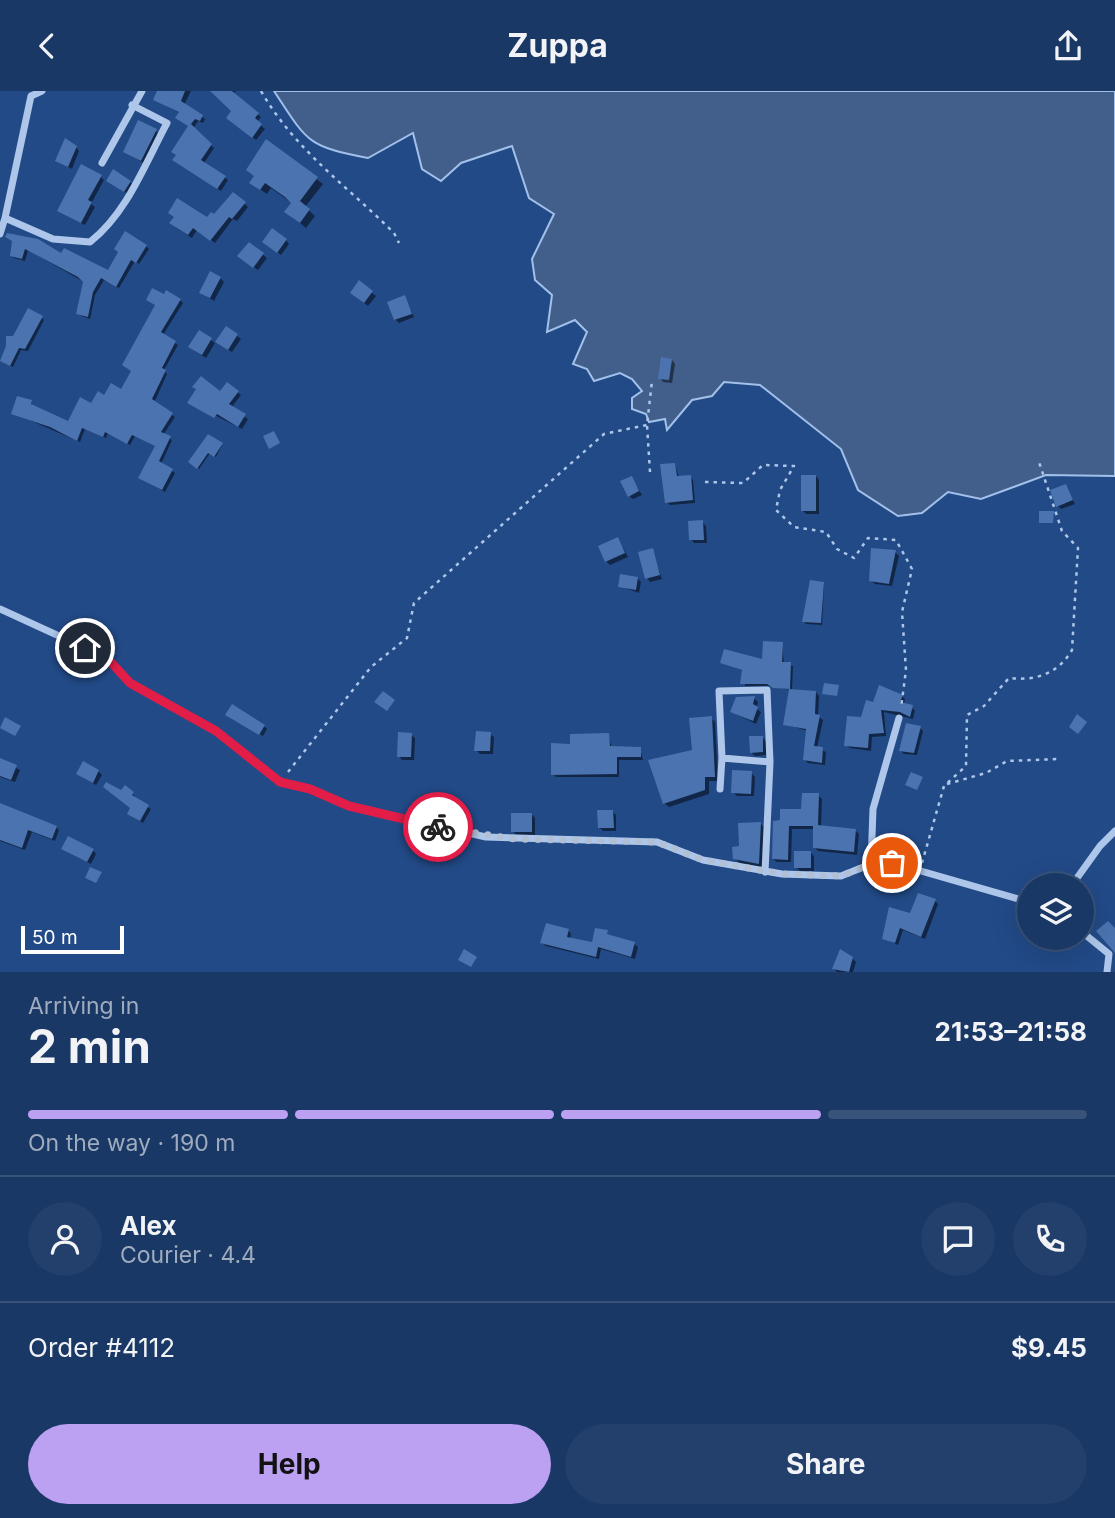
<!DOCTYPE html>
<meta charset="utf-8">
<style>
:root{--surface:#1a3865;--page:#233f6b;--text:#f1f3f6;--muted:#9facbf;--line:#385279;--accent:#bca0f2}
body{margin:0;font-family:Inter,sans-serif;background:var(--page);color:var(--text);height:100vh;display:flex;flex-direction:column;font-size:26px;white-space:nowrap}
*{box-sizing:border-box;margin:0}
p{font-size:23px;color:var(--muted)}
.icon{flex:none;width:38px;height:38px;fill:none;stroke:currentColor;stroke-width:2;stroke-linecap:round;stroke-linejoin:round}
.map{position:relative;height:881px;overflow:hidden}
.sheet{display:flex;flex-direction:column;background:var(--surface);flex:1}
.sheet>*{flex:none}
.buttons{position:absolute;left:1017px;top:782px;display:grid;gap:14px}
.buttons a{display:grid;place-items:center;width:77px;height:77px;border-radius:50%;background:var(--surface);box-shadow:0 7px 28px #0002,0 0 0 2px var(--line);font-size:35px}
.scale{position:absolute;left:21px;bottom:18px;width:103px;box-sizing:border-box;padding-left:7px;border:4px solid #fff;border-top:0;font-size:19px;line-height:24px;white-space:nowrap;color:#fff;-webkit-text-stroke:5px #224a87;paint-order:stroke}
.pin{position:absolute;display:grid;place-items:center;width:60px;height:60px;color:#fff;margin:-30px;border:4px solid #fff;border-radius:50%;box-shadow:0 2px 7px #0007}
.courier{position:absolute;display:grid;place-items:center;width:70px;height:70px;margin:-35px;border:5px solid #e11d48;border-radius:50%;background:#fff;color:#222;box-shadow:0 2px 9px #0007}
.head em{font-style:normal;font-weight:700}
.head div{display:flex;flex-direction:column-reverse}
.head{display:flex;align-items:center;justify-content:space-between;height:119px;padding:0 28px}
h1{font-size:46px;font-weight:700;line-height:52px}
.bar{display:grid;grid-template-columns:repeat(4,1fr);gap:10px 7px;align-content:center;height:84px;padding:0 28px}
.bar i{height:9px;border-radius:5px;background:var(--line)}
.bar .active{background:var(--accent)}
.bar p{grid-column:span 4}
.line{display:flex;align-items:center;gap:18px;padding:0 28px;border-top:2px solid var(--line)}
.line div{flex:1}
.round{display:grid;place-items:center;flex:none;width:74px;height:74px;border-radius:37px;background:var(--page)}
.button{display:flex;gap:14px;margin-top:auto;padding:14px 28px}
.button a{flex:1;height:80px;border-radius:42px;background:var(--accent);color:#111;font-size:28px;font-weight:700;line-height:80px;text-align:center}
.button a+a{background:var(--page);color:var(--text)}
header{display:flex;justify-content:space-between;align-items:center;height:91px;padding:0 28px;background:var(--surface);font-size:32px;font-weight:700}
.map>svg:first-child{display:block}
.water{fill:#425e8a;stroke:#a1c0ea;stroke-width:2}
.shadow{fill:#0007}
.building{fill:#4b73af}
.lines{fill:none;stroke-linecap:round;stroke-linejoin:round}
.path{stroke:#adc6e9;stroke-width:2.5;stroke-dasharray:3.5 5;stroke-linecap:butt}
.minor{stroke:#adc6e9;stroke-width:7}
.done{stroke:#b2c0d5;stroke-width:7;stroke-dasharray:0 12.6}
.route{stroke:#e11d48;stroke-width:9}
</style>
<header><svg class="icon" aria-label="back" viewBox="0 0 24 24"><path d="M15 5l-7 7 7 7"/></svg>Zuppa<svg class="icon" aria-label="share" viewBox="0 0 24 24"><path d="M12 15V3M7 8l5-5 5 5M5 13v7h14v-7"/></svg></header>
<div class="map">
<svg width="1115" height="881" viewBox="0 0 1115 881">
<rect width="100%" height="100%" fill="#224a87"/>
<path class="water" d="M274,0H1115V385L1046,384L981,408L948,401L922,422L898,425L858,399L841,358L760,294L724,291L712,305L692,309L667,339L665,328L649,331L646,323L632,318V307L642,300L632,288L620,282L594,290L587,278L573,273L587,241L575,229L547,241L552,204L535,189L532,168L554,123L529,107L512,55L461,72L441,90L422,78L413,42L368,67C307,55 308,52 274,0Z"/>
<path class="shadow" d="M159,0H191L184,14L205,28L203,32L198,30L193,38L214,57L204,72L228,89L221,100L178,71L190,36L180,22L155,9Z
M212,0H236L233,3L261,26L257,31L265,38L256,49L232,30L233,20Z
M156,40L159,43L145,73L125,61Z
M267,51L323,93L305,116L315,125L306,137L293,126V113L271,97L267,103L258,97Z
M76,56L79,60L72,78L57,70Z
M101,86L104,89L91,113L95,116L85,134L59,120Z
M130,91L133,94L128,103L112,93Z
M233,103L248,116L237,130L233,128L215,152L197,139L192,147L175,136L215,126Z
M286,149L289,153L281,164L268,155Z
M14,150L109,181L120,161L146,155L149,158L139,173L135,170L119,197L104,189L95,204L90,228L77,223L84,191L28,159L25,170L14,167L11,164Z
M249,153L267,167L258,179L243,169Z
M220,187L224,191L214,210L201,201Z
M359,191L376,205L368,215L355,205Z
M404,206L414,226L399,232L395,228Z
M180,209L183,212L163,244L178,254L164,279L167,283L154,312L175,326L163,344L172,349L161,373L175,382L165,401L143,389L156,355L135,345L130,354L108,342L106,347L85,338L80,351L13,322L31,311L33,316L69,333L105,306L122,300Z
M42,227L44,229L28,260L21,259L13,276L4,272L14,247Z
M226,237L241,248L232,261L221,254Z
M199,241L215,252L206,267L194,259Z
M672,269L675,273L672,292L663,291L660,287Z
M228,293L241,304L231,317L248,328L242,338L191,312L220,302Z
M222,354L216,366L210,362L199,378L190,371Z
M675,373L679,387L690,386L693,389L695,412L670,414L667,411Z
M816,385L819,389V423H806L802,419Z
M631,387L642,404L633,408L629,405Z
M1066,395L1075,413L1061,418L1058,415Z
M702,431L706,435L707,452H694L691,448Z
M618,448L628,466L610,474L606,470Z
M652,459L662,488L650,491L647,487Z
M895,461L899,465L892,495L875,493L871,489Z
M637,487L641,491L639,502L620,495Z
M824,493L822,534L806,533L804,531Z
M782,553L784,573L793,575L792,600L816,601L819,605L818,625L823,629L817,657L826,661L825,674L808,672L805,669L808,640L785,633L791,599L771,595H745L744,580L722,572L763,570Z
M902,605L905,608L904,613L915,619L913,628L884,621L886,645L872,646L871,660L850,657L846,654L874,613Z
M754,607L758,611L756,617L761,621L756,633L732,621Z
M230,627L264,635L267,638L263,645Z
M711,627L715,631L718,690H709V703L669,716L664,712Z
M920,637L923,640L917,664L904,663L901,660Z
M490,643L494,646L493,663H480L476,659Z
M411,644L415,647L414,669H402L399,665Z
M608,644L612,657H640L643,669H619V686H556L553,683L572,655Z
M762,646L766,650V664L755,665L751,661Z
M0,669L20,679L15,691L0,686Z
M98,680L102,684L96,694L78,683Z
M751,682L755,686L754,705H737L733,701Z
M125,697L135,705L134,708L151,718L143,732L132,725V717L121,701Z
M818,704L822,708L821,736L856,740L859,743L857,764L818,760L814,756L815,738H792L791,771H777L773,768L781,731L803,720Z
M0,713L56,736L59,739L55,750L32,741L25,759L0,750Z
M612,720L616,724V740H603L599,736Z
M531,723L535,727V744H516L513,740Z
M760,732L766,738L765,778L741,773L734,767Z
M93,759L96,763L91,773L67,761Z
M810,761L814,765V780H800L796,776Z
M935,810L938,813L925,848L903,839L898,854L884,847Z
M1082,810L1090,816L1084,825L1082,823Z
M568,839L571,843L570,848L594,853L596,839L634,853L638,856L635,868L601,858L599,868L546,855L542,852Z
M852,867L856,871L853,881H837L834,878Z"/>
<path class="building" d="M157,0H185L181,10L203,24L200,30L195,28L191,33L212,53L201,69L226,85L217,98L172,69L176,64L171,61L188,35L175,27L179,21L153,9Z
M210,0H232L259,22L255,27L262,33L252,47L226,27L231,20Z
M138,29L157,38L141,70L123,61Z
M65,47L77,55L68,76L55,70Z
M266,48L318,86L300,110L310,118L300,132L284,121L291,112L285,106L265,92L260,99L249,92L254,85L246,79Z
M81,73L102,84L88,109L92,111L81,132L57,120Z
M113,78L131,90L124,101L106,90Z
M233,101L246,111L232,128L229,126L210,150L193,137L188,144L169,132L174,126L168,122L177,107L207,126L211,121L214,123Z
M272,137L287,148L277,162L262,151Z
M125,140L147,154L136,172L131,169L116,196L101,187L93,201L88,226L76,223L83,191L78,186L25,158L22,168L10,165L12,150L5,146L7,142L38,148L61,162L64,157L108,179L118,161L114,158Z
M249,151L264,162L253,177L237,165Z
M210,180L221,186L210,207L199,202Z
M359,189L373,200L364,212L350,202Z
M152,197L164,203L166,199L181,208L161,241L176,250L162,277L166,279L152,308L173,322L161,341L171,345L159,370L173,378L162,399L138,387L155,355L132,344L127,353L105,341L103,346L82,337L77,350L50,336L11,323L17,305L32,309L31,313L68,330L80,306L91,312L98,300L104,304L111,292L121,298L131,280L122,274L155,214L146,209Z
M405,204L412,223L394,229L387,211Z
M28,217L43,225L25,258L19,257L10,275L0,270L6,255V245H13Z
M226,235L238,243L228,259L215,251Z
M199,239L212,247L202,264L188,256Z
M661,266L672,268L669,289L658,288Z
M201,285L220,300L227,291L239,300L229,313L246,323L238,336L217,323L214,327L187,312L196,298L192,296Z
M274,340L280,352L269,358L263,345Z
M208,343L223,352L214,366L208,362L197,378L188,371Z
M675,372L677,385L691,384L693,409L665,412L660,373Z
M801,384H816V420H801Z
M632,385L639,400L628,406L620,390Z
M1066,393L1073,409L1056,416L1050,399Z
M1039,420H1054L1053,432H1039Z
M703,429L704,449H689L688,430Z
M618,446L625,462L605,471L598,455Z
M653,457L660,484L645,488L638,461Z
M871,457L896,459L889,493L869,490Z
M620,483L638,486L636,499L618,496Z
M810,489L824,491L821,532L802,531Z
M763,550L783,551L782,571H791L790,598L773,597L767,593H740L742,579L720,572L724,558L762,568Z
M824,592L839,594L837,605L822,603Z
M879,594L903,604L900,611L913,614L910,626L900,621L881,619L884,642L869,643L868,657L844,655L847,625L861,626L866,609L873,611Z
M789,598L816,600L815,623L820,624L814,655L823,656L822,672L803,669L806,638L783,634Z
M383,600L395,609L387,620L374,611Z
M755,605L753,613L758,616L753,630L730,621L736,606Z
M232,613L265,634L259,644L225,624Z
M1077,623L1087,631L1078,643L1069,636Z
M712,625L715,686H705V699L663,713L648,669L692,659L689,627Z
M5,626L21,635L15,645L0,637Z
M906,632L921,635L914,662L899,660Z
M476,640L491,641L490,660H474Z
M398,641L412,642L411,666H397Z
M609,642L610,655L641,656V666H617V683L551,684V652L570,653V643Z
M749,645H763V661L750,662Z
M0,667L17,674L11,689L0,685Z
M83,670L99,679L93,692L76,683Z
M732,679L752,680L751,703L731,702Z
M911,681L923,686L917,699L905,694Z
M106,691L121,699L125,694L134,701L132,704L149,714L140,730L127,723L130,717L103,696Z
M802,702H819L818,734L856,738L854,761L813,757V735H789L788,769L772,768L773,730L780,729V718H801Z
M0,712L57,735L52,748L28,739L22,757L0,749Z
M597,719H613L614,737H598Z
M511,722H532V741H511Z
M761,731L759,773L733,768L732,756L739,755L738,732Z
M68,745L94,758L87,771L61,758Z
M794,760H811V777H794Z
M90,776L102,781L96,792L85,787Z
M918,802L936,808L921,846L900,837L895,852L882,848L889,816L910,822Z
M1108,830L1115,837V862L1096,840Z
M546,832L569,838L567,846L592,851L595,837L608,839L607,843L635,851L631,866L598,856L596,866L540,852Z
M464,858L477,866L471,876L458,869Z
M840,858L853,866L849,881L832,878Z"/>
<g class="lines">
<path class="path" d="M261,0C295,59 347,95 394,142L399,152
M650,381L647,334L652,290
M705,391L743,392L763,374L794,375L780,399L776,419L794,436L826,441L837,458L854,467L868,447L896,449L912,478L902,521L906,579L901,617
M288,681L371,576L407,547L414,512L604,343L647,334
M947,693L986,682L1007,670L1059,668
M922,772L944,695L966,675L967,624L984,615L1009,587C1036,590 1058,583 1072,559L1078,457L1062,440L1039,371"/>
<path class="minor" d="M102,72L142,0
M5,127L31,5L42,0
M0,143L5,127L53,148L90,151C127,122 145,73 167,32L132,14
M0,518L107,567L130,592L216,640L280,691L310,698L349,715L486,746L657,751L703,769L782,783L841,785L871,773L893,772L1029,811
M722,667L770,671
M720,698L722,667L719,600L767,599L770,671L765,781
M871,773L873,718L899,627
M1072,794L1100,755L1115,740
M1082,841L1109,863L1107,881"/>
</g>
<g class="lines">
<path class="done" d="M438,736L515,748L657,751L703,769L782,783L841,785L871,773L892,772"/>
<path class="route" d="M85,557L107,567L130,592L216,640L280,691L310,698L349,715L438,736"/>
</g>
</svg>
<div class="buttons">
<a><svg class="icon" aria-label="layers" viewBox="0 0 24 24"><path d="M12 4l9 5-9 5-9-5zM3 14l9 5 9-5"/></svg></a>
</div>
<div class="scale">50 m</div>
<div class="pin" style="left:892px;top:772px;background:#ea580c"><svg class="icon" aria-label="bag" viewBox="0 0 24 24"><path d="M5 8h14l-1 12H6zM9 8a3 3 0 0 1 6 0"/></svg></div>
<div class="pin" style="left:85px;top:557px;background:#1f2937"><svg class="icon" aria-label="home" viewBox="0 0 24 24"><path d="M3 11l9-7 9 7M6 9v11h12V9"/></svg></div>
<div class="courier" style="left:438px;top:736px"><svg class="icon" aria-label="bike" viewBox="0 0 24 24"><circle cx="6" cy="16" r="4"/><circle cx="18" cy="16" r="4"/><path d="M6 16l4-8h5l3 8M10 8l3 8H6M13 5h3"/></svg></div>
</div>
<section class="sheet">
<div class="head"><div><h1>2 min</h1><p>Arriving in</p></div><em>21:53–21:58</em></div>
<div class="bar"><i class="active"></i><i class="active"></i><i class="active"></i><i></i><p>On the way · 190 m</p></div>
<div class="line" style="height:126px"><a class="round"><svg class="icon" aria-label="person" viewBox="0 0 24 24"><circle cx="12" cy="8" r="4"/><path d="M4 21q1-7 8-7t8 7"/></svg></a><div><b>Alex</b><p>Courier · 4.4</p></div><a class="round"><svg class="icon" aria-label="chat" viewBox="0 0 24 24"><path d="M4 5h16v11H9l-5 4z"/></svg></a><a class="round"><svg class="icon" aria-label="phone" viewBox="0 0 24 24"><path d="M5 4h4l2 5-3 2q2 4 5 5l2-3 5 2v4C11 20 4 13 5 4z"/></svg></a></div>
<div class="line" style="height:91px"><div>Order #4112</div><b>$9.45</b></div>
<div class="button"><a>Help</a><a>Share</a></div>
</section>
